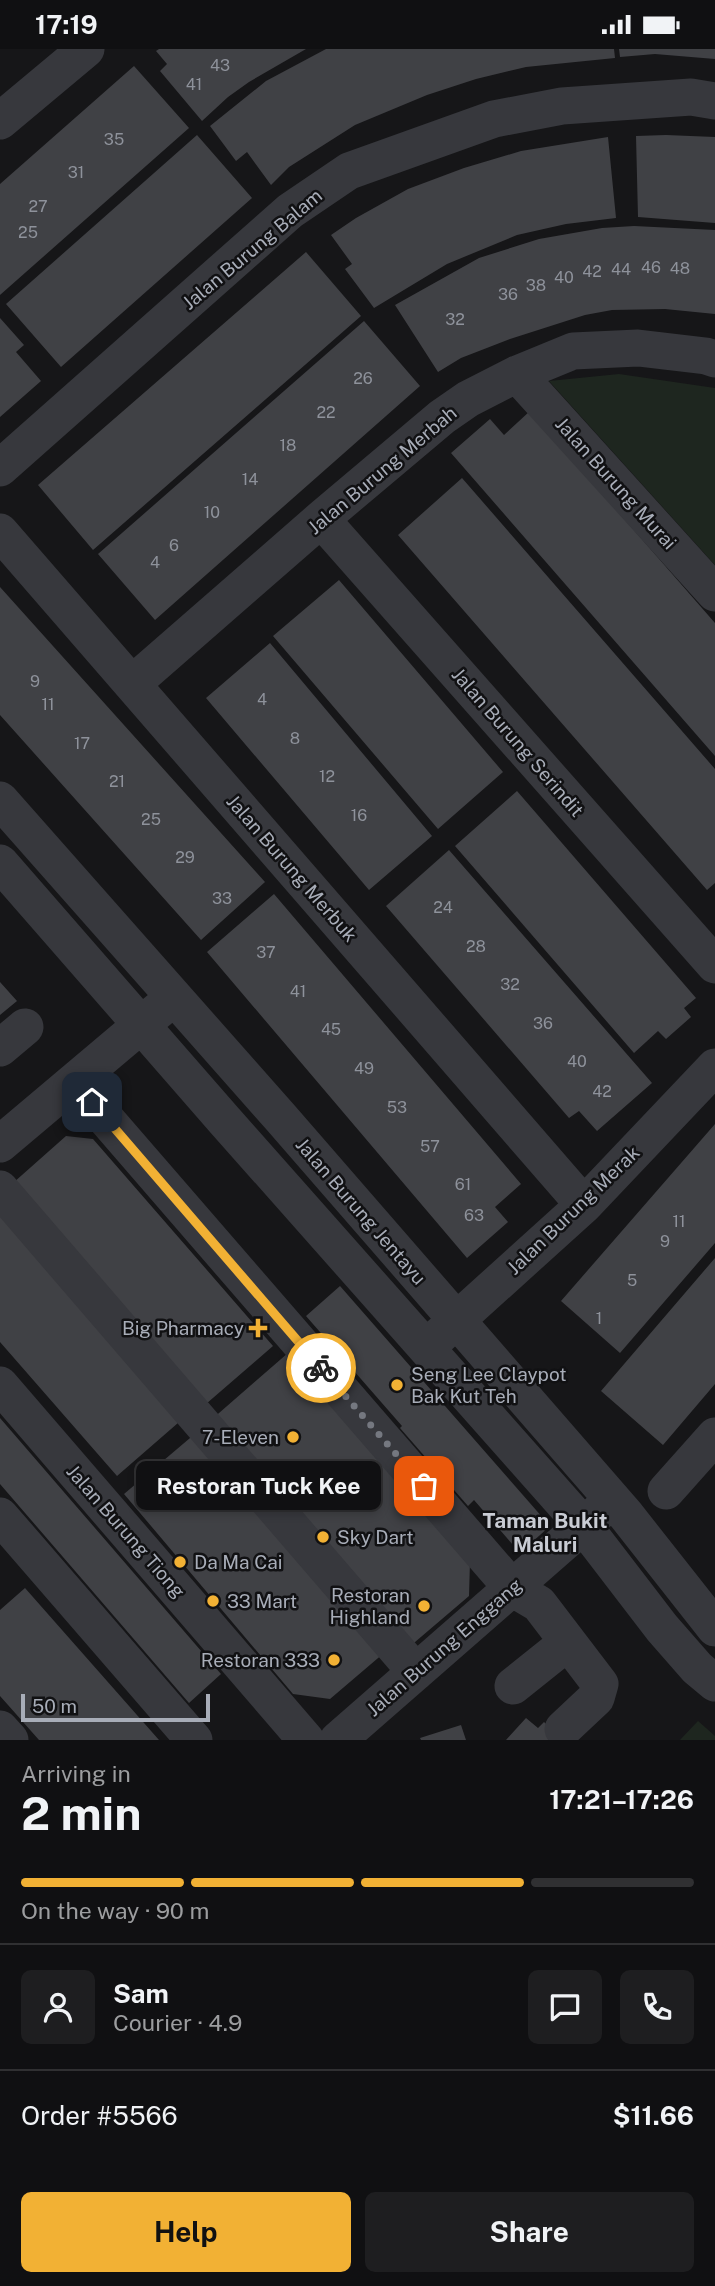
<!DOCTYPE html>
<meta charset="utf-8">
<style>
:root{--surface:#101012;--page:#1e1e20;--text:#f1f3f6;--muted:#9c9d9f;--line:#303032;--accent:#f2b134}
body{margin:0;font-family:"Public Sans",sans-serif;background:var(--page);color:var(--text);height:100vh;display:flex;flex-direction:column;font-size:26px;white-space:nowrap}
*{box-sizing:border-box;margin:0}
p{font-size:23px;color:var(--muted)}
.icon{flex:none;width:38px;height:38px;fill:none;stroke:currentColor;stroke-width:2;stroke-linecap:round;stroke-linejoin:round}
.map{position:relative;height:1691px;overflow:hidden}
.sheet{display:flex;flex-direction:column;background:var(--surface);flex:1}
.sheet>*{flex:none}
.scale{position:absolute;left:21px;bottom:18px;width:189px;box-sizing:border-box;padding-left:7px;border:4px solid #a8adb8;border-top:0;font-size:19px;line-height:24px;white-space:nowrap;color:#a8adb8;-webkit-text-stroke:5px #111113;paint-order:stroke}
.pin{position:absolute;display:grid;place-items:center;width:60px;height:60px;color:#fff;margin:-30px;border-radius:14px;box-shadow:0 4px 10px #0006}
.courier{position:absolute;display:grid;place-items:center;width:70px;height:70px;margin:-35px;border:5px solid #f2b134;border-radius:50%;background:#fff;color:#222;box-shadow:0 2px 9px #0007}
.bubble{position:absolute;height:49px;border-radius:10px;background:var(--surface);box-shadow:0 4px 10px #0003,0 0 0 2px var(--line);font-size:23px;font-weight:700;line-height:49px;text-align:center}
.head em{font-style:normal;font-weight:700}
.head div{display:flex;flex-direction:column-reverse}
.head{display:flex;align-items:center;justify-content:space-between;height:119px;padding:0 21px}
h1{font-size:46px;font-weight:700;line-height:52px}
.bar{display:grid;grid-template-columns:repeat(4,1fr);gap:10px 7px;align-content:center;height:84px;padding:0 21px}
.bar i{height:9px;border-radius:5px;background:var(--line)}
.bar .active{background:var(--accent)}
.bar p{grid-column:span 4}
.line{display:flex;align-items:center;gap:18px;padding:0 21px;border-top:2px solid var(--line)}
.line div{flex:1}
.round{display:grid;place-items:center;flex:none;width:74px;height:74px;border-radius:10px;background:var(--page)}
.action{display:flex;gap:14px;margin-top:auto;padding:14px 21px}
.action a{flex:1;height:80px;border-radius:10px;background:var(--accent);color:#111;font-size:28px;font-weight:700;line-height:80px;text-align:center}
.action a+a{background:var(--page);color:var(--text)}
.status{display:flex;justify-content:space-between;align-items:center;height:49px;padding:0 35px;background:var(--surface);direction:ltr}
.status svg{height:19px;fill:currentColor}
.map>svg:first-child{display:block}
.green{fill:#1e261f}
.building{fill:#404145}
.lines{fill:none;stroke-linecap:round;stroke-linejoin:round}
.minor{stroke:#37383d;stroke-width:37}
.done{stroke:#757880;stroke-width:7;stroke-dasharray:0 12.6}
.route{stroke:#f2b134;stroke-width:9}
.poi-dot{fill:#f2b134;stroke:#111113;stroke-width:2.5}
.labels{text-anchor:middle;stroke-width:5;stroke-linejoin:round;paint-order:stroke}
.number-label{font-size:16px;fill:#8e929b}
.street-label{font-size:19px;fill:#a8adb8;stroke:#111113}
.poi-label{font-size:19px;fill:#a8adb8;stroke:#111113;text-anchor:end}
.neighbourhood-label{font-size:21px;font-weight:bold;fill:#c9ccd4;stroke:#111113}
</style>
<div class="status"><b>17:19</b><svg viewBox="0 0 49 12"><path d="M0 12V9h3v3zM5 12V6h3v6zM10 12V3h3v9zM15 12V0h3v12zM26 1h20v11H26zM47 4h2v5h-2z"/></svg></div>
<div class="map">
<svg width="715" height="1691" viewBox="0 0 715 1691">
<rect width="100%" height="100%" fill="#161618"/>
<path class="green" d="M619,325L715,339V516L549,332Z
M698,1672L715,1687V1691H680Z"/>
<path class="building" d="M159,0H306L249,33L228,48L202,72L160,22L167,15L156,2Z
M326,0H614L615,9L526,18L476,30L427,46L355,76L289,118L271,136L247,103L236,112L210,77L266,32Z
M619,0H715V10L655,5L620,8Z
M134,17L189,79L0,246V135Z
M197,86L252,149L61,318L6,255Z
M666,86L715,88V174L638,168L636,87Z
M608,88L616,169L566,175L517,186L447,215L374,259L345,220L352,215L331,186L356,169L408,140L464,119L521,102Z
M634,177L715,181V265L665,260L612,261L585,266L510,290L461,309L438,323L395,256L479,209L539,190L602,179Z
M306,203L361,267L93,501L38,436Z
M0,269L24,296L16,303L41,332L0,368Z
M364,272L420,337L155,571L98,505Z
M530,362L715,574V707L451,404L490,370L504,386Z
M462,429L715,720V834L707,841L398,486Z
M339,531L503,723L438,780L273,587Z
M0,538L265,833L201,891L0,666Z
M270,594L432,787L369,841L206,649Z
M517,742L696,949L684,959L691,968L666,990L658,982L634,1004L455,797Z
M449,801L652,1034L597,1082L579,1062L569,1069L386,857Z
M274,845L521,1135L495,1158L508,1173L467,1209L207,903Z
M0,933L17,952L0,966Z
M715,1075V1194L620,1304L561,1252Z
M66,1087L93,1090L273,1297L206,1355L13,1134Z
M0,1153L186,1367L117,1427L0,1293Z
M715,1209V1335L663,1396L601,1342Z
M340,1237L550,1477L520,1504L474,1451L468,1457L400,1379L402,1377L306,1267Z
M288,1304L470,1512L469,1547L408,1599L211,1371Z
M0,1369L221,1625L189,1654L0,1435Z
M203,1378L391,1598L330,1650L293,1645L124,1445Z
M25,1539L159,1691H39L8,1656L0,1647V1561Z
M526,1669L538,1679L544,1673L563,1691H506Z
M461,1676L466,1691H421L420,1689Z"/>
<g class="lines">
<path class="minor" d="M0,72L86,0
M517,325L715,544
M0,419L290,162L349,122L494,70L562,57L691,48L715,52
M321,470L715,916
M0,483L584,1156
M132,635L321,470L442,368L468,350L517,325L573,302L638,299L706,307L715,310
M0,751L281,1069L626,1466L715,1579
M0,814L225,1072L583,1476L662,1579L697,1619L715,1634
M0,999L25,978
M74,1033L512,1539L539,1555L600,1635L596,1649L563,1680
M0,1095L160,960
M0,1140L416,1623
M438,1288L584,1156L715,1018
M0,1336L306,1691
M666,1442L715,1387
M0,1467L194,1691
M513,1637L568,1593
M0,1680L10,1691
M338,1691L601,1461"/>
</g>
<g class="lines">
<path class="done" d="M321,1319L424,1437"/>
<path class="route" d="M92,1053L321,1319"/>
</g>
<g class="poi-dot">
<path d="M254.5 1268.5h7v7h7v7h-7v7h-7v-7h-7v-7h7z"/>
<circle cx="397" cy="1336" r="7"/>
<circle cx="293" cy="1388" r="7"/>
<circle cx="323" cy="1488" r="7"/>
<circle cx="180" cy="1513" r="7"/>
<circle cx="213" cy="1552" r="7"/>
<circle cx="424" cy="1557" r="7"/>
<circle cx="334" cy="1611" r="7"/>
</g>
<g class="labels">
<g class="number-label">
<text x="220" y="22">43</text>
<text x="194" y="41">41</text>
<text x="114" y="96">35</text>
<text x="76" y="129">31</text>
<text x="38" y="163">27</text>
<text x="28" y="189">25</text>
<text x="651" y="224">46</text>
<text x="680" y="225">48</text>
<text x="621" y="226">44</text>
<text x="592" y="228">42</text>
<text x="564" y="234">40</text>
<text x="536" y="242">38</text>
<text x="508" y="251">36</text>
<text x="455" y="276">32</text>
<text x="363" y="335">26</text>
<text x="326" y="369">22</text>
<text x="288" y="402">18</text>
<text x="250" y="436">14</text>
<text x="212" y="469">10</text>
<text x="174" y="502">6</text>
<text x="155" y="519">4</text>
<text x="35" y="638">9</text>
<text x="262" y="656">4</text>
<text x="48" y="661">11</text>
<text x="295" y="695">8</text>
<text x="82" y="700">17</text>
<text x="327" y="733">12</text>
<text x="117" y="738">21</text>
<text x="359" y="772">16</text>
<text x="151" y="776">25</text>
<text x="185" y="814">29</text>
<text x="222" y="855">33</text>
<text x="443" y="864">24</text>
<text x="476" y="903">28</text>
<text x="266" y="909">37</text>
<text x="510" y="941">32</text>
<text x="298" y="948">41</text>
<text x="543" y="980">36</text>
<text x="331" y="986">45</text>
<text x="577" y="1018">40</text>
<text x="364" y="1025">49</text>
<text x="602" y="1048">42</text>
<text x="397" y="1064">53</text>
<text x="430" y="1103">57</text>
<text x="463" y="1141">61</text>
<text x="474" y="1172">63</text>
<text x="679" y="1178">11</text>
<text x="665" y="1198">9</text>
<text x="632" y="1237">5</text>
<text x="599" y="1275">1</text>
</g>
<g class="street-label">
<text transform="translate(252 200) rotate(-40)" y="7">Jalan Burung Balam</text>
<text transform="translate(382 421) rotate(-40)" y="7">Jalan Burung Merbah</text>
<text transform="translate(616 434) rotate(48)" y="7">Jalan Burung Murai</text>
<text transform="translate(518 693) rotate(49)" y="7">Jalan Burung Serindit</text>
<text transform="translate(292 819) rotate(49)" y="7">Jalan Burung Merbuk</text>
<text transform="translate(573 1161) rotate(-44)" y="7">Jalan Burung Merak</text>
<text transform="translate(361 1162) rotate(49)" y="7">Jalan Burung Jentayu</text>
<text transform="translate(126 1482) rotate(49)" y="7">Jalan Burung Tiong</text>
<text transform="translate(444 1598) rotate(-41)" y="7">Jalan Burung Enggang</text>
</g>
<g class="poi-label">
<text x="244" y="1286">Big Pharmacy</text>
<text x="411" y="1332" text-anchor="start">Seng Lee Claypot<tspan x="411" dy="22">Bak Kut Teh</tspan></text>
<text x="279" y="1395">7-Eleven</text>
<text x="337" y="1495" text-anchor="start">Sky Dart</text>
<text x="194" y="1520" text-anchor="start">Da Ma Cai</text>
<text x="410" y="1553">Restoran<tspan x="410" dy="22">Highland</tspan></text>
<text x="227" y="1559" text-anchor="start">33 Mart</text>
<text x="320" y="1618">Restoran 333</text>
</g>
<g class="neighbourhood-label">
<text x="545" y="1479">Taman Bukit<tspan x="545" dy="24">Maluri</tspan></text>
</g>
</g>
</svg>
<div class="scale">50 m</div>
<div class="pin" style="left:424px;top:1437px;background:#ea580c"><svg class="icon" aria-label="bag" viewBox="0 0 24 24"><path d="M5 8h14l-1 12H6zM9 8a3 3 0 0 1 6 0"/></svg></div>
<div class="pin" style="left:92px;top:1053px;background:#1f2937"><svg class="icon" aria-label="home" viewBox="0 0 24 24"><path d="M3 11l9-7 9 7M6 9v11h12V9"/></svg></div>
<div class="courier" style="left:321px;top:1319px"><svg class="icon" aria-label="bike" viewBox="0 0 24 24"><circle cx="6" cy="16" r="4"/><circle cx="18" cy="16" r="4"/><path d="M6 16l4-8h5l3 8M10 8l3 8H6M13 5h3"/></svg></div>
<div class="bubble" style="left:136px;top:1412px;width:245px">Restoran Tuck Kee</div>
</div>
<section class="sheet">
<div class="head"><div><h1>2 min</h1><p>Arriving in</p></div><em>17:21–17:26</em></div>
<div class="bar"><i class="active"></i><i class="active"></i><i class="active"></i><i></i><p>On the way · 90 m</p></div>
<div class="line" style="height:126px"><a class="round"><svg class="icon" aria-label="person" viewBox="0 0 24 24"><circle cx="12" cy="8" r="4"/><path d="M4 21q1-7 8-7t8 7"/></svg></a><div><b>Sam</b><p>Courier · 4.9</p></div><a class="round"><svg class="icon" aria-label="chat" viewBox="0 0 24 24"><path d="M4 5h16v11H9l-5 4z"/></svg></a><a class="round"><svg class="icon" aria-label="phone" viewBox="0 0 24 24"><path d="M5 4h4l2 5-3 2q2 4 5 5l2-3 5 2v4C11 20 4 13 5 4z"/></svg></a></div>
<div class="line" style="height:91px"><div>Order #5566</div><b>$11.66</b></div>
<div class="action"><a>Help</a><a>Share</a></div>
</section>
